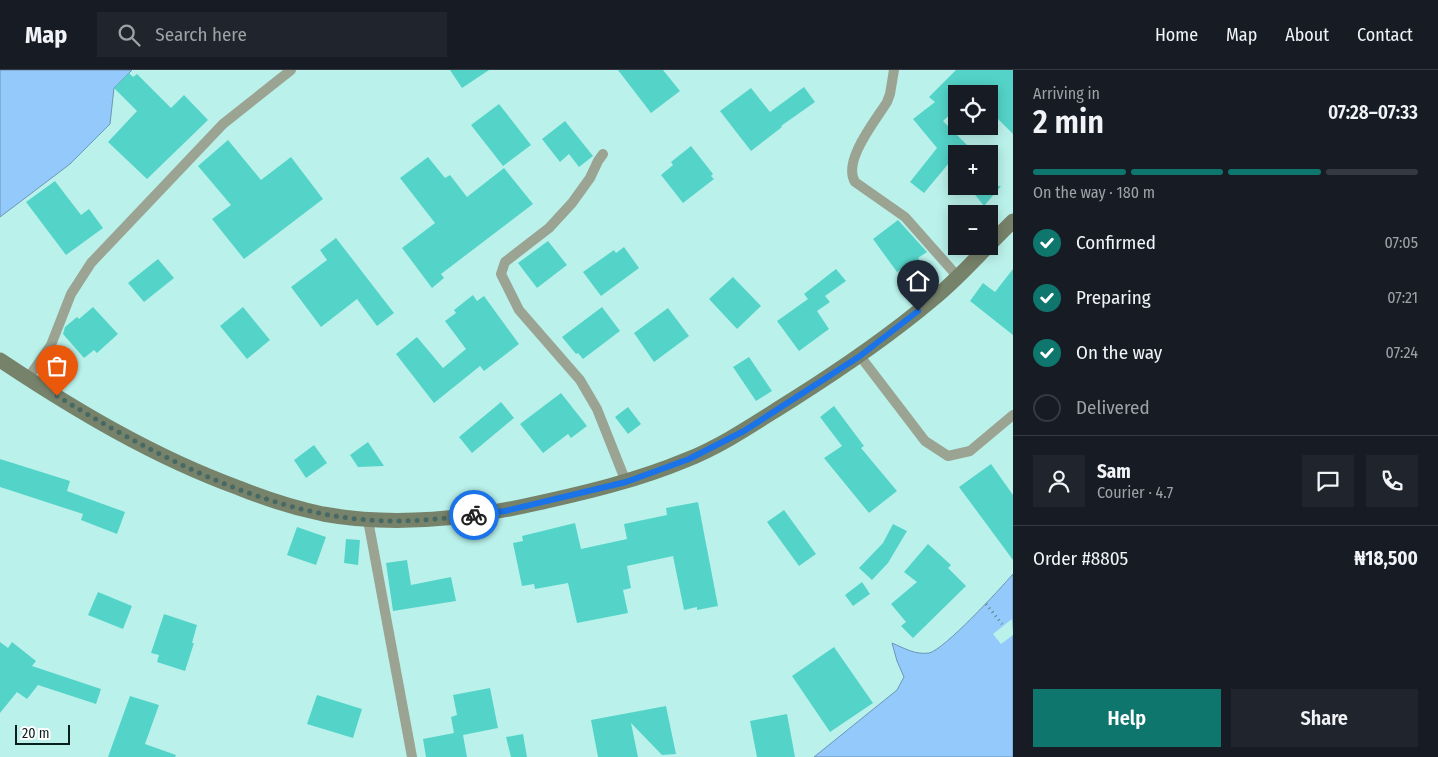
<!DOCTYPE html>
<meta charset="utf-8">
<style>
:root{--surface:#171b24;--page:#20242c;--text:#f1f3f6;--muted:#9ea1a6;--line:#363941;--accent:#0f766e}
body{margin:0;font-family:"Fira Sans Condensed",sans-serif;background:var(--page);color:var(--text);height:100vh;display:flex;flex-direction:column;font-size:19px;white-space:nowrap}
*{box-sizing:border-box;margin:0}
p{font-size:16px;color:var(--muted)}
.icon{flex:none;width:28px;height:28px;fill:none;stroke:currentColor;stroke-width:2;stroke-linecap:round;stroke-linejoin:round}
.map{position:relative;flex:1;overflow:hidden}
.drawer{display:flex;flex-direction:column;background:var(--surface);width:425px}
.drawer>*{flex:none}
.controls{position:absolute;left:948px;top:15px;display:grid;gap:10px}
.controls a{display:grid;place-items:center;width:50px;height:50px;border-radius:0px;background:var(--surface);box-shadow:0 2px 12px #0003;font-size:25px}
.scale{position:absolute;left:15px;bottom:12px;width:55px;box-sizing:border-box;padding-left:5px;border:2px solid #081f1d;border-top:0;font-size:14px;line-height:18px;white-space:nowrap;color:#081f1d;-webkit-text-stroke:4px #fff;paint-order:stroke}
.pin{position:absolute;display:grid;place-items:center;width:42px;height:42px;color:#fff;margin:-51px -21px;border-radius:50% 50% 50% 0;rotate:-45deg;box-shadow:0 0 5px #0007}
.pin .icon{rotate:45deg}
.courier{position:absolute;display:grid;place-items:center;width:50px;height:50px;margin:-25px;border:4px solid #1a73e8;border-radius:50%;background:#fff;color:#222;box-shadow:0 1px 6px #0007}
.overview em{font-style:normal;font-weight:600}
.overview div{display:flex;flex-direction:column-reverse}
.overview{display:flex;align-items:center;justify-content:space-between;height:85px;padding:0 20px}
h1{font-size:32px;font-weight:600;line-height:38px}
.bar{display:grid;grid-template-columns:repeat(4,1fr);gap:8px 5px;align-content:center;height:60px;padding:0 20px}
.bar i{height:6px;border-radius:4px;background:var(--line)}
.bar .current{background:var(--accent)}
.bar p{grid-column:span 4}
.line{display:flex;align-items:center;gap:12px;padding:0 20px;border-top:1px solid var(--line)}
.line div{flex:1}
.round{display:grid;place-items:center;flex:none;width:52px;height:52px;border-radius:0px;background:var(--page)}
ol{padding:0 20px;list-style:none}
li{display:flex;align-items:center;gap:15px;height:55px}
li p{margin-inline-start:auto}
li .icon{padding:5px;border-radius:50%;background:var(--accent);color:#fff;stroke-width:4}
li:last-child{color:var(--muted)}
li i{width:28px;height:28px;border:2px solid var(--line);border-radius:50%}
.button{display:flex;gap:10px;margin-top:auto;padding:10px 20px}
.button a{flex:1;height:58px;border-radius:0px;background:var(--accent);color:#fff;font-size:20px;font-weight:600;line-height:58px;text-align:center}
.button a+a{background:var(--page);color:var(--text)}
header{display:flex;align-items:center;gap:30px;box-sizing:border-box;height:70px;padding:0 25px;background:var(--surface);border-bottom:1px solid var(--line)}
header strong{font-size:24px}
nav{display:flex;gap:28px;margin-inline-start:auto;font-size:18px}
.search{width:350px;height:45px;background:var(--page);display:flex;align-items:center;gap:12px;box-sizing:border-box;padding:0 18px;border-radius:0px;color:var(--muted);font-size:19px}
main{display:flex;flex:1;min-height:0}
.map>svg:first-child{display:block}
.water{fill:#94c9fb;stroke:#6a96b8}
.pier{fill:#baf2eb}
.building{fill:#54d4c9}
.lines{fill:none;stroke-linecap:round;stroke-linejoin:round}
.path{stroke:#5e8581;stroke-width:3;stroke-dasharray:1 4;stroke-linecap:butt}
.lane{stroke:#9ba392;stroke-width:10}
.secondary{stroke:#77826a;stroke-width:15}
.done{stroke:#466965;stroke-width:5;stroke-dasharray:0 9}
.route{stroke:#1a73e8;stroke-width:6}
</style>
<header>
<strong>Map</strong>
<div class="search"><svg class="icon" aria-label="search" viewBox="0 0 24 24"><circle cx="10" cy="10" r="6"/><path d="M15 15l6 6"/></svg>Search here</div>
<nav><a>Home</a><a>Map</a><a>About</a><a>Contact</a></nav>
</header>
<main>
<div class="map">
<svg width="1013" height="687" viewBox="0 0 1013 687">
<rect width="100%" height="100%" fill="#baf2eb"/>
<path class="water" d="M0,0H132L114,18L110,54L70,94L0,147Z
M1013,504V687H814L897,620L904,607L897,591L892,573C904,578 915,585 929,583C944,580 1000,519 1013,504Z"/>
<path class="pier" d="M1012,549L1013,565L1001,574L993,564Z"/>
<path class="building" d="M450,0H489L462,18Z
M618,0H663L680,21L651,43Z
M956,0H1013V64L989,40V24H956V39L943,51L976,84H956V102L949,93L924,123L910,112L937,78L913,49L935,32L929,27Z
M129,3L133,7L137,4L171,38L184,25L208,50L147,109L108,72L137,41L114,18Z
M804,17L815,32L781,56L782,57L751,81L720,41L751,18L770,42Z
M499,34L531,75L503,96L471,55Z
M565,51L593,86L579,97L569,84L560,92L542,69Z
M228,70L261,110L291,87L323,129L244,189L212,149L231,135L198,96Z
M691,76L713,104L711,106L714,109L683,133L661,105L673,95L671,92Z
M428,87L445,108L450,105L467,127L504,98L533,134L441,204L444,208L432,218L402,178L435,153L400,108Z
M55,111L81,145L89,139L103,158L66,185L26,132Z
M968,116H1001L984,136Z
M898,150L927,182L918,188L936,212L926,220L906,196L897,202L873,169Z
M336,168L394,243L377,256L357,229L321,257L291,217L327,190L320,180Z
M548,171L567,195L537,218L518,193Z
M624,177L639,198L601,226L583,202L614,180L616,183Z
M158,189L174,208L144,232L128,213Z
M836,199L846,211L825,226L830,232L817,241L829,259L799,281L777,251L808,229L804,224Z
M1013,199V265L970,231L983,213L995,222Z
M733,207L761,236L737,259L709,229Z
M473,225L477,231L484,226L519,274L484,301L480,296L434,333L396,284L417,267L443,298L466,279L445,251L456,243L454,240Z
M93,237L118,264L97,283L94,280L84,288L63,264L65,257L77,247L79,249Z
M243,237L270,270L247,289L220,256Z
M602,237L620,261L583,289L578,283L576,284L562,267Z
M668,238L689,266L654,292L634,263Z
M749,287L772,321L756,331L733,297Z
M561,323L587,356L571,368L568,364L543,383L520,354Z
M501,332L514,348L472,383L459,367Z
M834,336L864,376L861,378L897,421L869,443L824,388L842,376L820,347Z
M628,337L641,354L628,364L615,347Z
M368,372L384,396L358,397L350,385Z
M314,375L327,393L306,408L294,390Z
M0,389L70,411L67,421L125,442L117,464L81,450L83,444L0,417Z
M991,394L1013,425V490L959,417Z
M698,432L718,536L697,540V537L684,540L673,486L627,496L631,518L623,520L628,543L577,553L568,513L535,519L534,514L522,516L513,473L523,471L522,466L575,453L581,479L627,469L624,454L667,445L666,438Z
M784,440L816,484L799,496L767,452Z
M893,454L907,461L888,493L872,510L859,498L883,473Z
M297,457L326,467L316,495L287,485Z
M346,469L360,470L358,495L344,493Z
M928,474L951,495L948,498L966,516L913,568L901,556L906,552L891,534L917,512L904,502Z
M407,490L411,515L451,507L456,531L393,541L386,493Z
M862,512L870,524L853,536L845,525Z
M98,522L132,536L123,559L88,545Z
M164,544L197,555L192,573H194L185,601L157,592L159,585L151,583Z
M0,572L8,578L12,572L36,591L32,596L101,619L96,634L38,615L27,629L17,622L0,643Z
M834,577L873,633L830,662L792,606Z
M490,618L498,658L463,665L467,687H426L423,669L454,663L451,647L457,645L453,625Z
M317,625L362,639L353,668L307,654Z
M130,626L159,635L145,674L176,685L175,687H108Z
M666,636L676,684L662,685L631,653L638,687H598L591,650Z
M787,644L795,687H757L750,651Z
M523,664L527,687H511L506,667Z"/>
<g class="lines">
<path class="path" d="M986,534L1002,554"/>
<path class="lane" d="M894,0L890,24L887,32C876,50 842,91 855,112L905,147L958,207
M603,84L598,91L590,108L572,133L549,158L505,192L501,204L519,240L580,310L597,339L626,412
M860,286L925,371L948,386L970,381L1013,345
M28,308L51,275L71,224L91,193L223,54L291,0
M368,450L412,687"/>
<path class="secondary" d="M989,175L1013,151
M0,290C75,340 154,387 239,418C266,429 294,438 323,444C394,457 468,449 538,433C588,422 638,410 686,390C724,375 758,351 792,330C841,299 888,267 932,230C952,214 970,195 988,176"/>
</g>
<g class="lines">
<path class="done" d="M57,326C149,382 259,442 368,450C404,453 439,449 474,445"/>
<path class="route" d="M474,445L505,441L626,412L689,389L744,361L860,286L918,241"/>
</g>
</svg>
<div class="controls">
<a><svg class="icon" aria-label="locate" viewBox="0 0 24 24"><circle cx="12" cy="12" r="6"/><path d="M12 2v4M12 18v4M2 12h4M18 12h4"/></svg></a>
<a>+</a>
<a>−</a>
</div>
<div class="scale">20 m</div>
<div class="pin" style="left:57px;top:326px;background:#ea580c"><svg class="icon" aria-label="bag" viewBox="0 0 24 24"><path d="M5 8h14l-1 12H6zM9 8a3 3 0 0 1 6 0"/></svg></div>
<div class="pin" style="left:918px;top:241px;background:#1f2937"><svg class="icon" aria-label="home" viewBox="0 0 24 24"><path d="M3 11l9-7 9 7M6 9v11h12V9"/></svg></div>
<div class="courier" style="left:474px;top:445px"><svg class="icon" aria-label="bike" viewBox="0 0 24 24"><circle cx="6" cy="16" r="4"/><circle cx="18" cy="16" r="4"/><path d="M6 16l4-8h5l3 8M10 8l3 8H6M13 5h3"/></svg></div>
</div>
<section class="drawer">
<div class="overview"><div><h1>2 min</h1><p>Arriving in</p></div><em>07:28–07:33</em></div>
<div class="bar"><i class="current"></i><i class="current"></i><i class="current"></i><i></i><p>On the way · 180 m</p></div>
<ol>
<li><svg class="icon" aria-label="check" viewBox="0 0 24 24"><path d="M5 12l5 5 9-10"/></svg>Confirmed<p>07:05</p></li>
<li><svg class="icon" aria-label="check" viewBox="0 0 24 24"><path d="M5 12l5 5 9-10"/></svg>Preparing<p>07:21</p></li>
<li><svg class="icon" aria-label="check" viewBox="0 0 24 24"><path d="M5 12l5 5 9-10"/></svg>On the way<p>07:24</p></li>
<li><i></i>Delivered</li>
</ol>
<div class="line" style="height:90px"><a class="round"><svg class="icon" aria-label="person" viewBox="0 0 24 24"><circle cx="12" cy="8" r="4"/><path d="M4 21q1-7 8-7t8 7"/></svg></a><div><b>Sam</b><p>Courier · 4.7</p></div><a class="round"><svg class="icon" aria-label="chat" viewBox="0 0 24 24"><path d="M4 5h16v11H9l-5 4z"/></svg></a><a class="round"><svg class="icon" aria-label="phone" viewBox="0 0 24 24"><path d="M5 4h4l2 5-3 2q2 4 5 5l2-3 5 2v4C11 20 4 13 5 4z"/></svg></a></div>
<div class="line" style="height:65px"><div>Order #8805</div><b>₦18,500</b></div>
<div class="button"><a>Help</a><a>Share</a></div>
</section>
</main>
